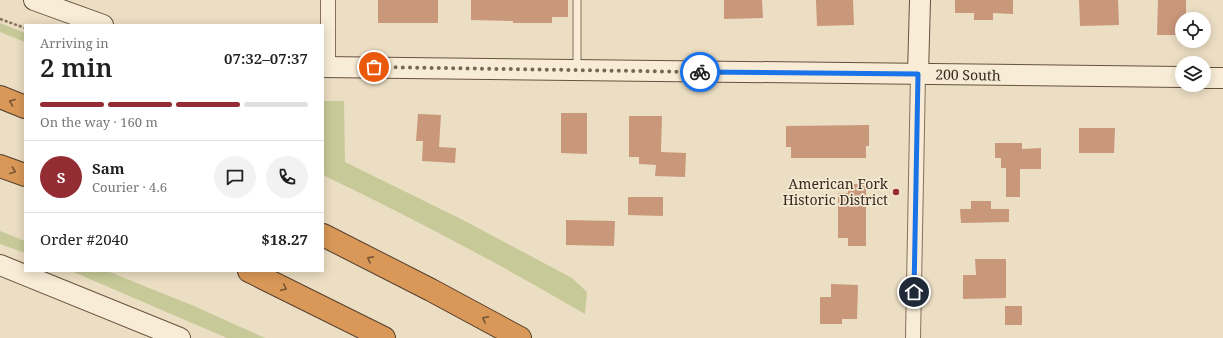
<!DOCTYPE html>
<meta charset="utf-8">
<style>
:root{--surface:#fff;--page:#f2f2f2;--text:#222;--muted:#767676;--line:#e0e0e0;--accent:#932d33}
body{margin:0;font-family:"Noto Serif",serif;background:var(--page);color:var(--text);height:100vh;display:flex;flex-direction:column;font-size:15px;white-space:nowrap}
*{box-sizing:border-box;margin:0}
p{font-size:13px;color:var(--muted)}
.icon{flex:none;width:22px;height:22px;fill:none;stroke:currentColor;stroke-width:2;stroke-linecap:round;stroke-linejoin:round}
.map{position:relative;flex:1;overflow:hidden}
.panel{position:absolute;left:24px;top:24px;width:300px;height:248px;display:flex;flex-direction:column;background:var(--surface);border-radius:0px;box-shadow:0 2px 10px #0003}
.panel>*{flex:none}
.controls{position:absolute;left:1175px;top:12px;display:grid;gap:8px}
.controls a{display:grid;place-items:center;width:36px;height:36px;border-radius:50%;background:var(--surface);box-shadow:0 2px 10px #0003;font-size:20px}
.pin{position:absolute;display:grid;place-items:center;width:34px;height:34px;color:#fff;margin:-17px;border:2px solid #fff;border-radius:50%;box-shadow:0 1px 4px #0007}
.courier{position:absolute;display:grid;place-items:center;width:40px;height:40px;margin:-20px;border:3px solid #1a73e8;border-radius:50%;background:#fff;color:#222;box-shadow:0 1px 5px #0007}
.overview em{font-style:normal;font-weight:600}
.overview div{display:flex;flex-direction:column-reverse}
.overview{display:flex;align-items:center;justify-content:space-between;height:68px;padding:0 16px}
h1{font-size:26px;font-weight:600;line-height:30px}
.bar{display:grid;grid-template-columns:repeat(4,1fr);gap:6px 4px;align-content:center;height:48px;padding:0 16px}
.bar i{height:5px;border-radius:3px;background:var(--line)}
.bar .on{background:var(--accent)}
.bar p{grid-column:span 4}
.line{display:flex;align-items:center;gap:10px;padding:0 16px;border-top:1px solid var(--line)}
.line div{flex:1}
.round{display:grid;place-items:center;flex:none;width:42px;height:42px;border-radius:21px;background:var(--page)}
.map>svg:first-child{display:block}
.green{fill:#c7ca98}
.building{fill:#c9977a}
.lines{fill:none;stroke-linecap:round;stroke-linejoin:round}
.lane-casing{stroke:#866f5b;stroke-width:9}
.street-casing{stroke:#866f5b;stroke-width:16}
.secondary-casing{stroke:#68513e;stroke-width:22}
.highway-casing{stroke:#543e2f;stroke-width:24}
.path{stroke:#866f5b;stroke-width:2.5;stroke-dasharray:3 2;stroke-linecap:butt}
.lane{stroke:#f8ecd6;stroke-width:7}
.street{stroke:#f8ecd6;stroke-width:14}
.secondary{stroke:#f8ecd6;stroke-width:20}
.highway{stroke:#d99857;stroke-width:22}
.oneway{stroke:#785535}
.done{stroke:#766858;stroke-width:4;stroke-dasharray:0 7.2}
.route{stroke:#1a73e8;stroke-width:5}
.poi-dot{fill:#932d33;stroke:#f4e9d3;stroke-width:1.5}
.labels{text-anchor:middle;stroke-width:3.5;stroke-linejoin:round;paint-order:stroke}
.street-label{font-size:14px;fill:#37291e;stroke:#f4e9d3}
.poi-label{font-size:14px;fill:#37291e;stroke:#f4e9d3;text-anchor:end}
</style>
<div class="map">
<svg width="1223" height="338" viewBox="0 0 1223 338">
<rect width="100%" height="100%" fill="#ecdec3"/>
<path class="green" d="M0,23L25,33V42L0,32Z
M323,101H344L345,162L461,219L572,278L587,292L585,314C500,264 412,218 323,175Z
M0,231L25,241V253L0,244Z
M71,271H107L194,306L265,338H227Z"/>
<path class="building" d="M378,0H438V23H378Z
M471,0H568V17H552V23H513V21L471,20Z
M724,0H762L763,18L724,19Z
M816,0H853L854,25L817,26Z
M955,0H1013V14L993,13V20H974V13H955Z
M1079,0H1118L1119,25L1080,26Z
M1158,0H1186V19H1182V35H1157Z
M561,113H587V154L561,153Z
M418,114L441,115L439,147L456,148L455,163L422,161L423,141H416Z
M629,116H662L661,152L686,153L685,177L655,176L656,165L639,164V157H629Z
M869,125V146H866V158H791V147H786V126Z
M1079,128H1115L1114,153H1079Z
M995,143H1022V149L1041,148V169H1020V197H1006V168H1001V158H995Z
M848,184H866V246H848V238H838V193H848Z
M628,197H663V216L628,215Z
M971,201H991V209H1009V222L961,223L960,209H971Z
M566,220L615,221L614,246L566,245Z
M975,259H1006V298L963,299V275H976Z
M831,284L858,285L857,319H842V324H820V297H831Z
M1005,306H1022V325H1005Z"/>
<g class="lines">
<defs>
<path id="lane" d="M577,68V0"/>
<path id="street" d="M328,67V0
M913,338L918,74"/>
<path id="secondary" d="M34,0L103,25
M323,67L1182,77
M918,74L920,0
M1204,78H1223
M0,265L180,338"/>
<path id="highway" d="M0,97L25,107
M0,166L25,175
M323,235L431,290L520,338
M249,271L384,338"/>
</defs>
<use href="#lane" class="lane-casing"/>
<use href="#street" class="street-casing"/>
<use href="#secondary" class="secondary-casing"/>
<use href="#highway" class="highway-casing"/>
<path class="path" d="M0,19L25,28"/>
<use href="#lane" class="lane"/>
<use href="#street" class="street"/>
<use href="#secondary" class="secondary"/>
<use href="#highway" class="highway"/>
</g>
<defs><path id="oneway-chevron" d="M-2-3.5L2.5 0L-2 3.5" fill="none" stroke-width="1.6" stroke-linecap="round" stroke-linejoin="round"/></defs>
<g class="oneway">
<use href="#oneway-chevron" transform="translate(12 102) rotate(-159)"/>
<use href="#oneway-chevron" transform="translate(13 171) rotate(20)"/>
<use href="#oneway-chevron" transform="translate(370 259) rotate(-153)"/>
<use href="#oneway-chevron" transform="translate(284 288) rotate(25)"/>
<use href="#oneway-chevron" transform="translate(485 319) rotate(-152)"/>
</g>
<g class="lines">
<path class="done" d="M374,67L700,72"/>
<path class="route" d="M700,72L918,74L914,292"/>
</g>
<circle class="poi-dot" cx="896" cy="192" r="4"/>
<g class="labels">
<g class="street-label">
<text transform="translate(968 75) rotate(1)" y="5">200 South</text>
</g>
<g class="poi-label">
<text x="888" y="189">American Fork<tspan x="888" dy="16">Historic District</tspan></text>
</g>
</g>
</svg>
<div class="controls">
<a><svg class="icon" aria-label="locate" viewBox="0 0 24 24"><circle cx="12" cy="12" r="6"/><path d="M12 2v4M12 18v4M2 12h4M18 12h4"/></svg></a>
<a><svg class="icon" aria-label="layers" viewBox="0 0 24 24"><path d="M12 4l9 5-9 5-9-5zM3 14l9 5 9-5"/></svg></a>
</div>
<div class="pin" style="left:374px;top:67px;background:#ea580c"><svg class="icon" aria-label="bag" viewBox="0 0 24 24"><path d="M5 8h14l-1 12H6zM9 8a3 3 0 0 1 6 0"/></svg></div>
<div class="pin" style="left:914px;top:292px;background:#1f2937"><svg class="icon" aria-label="home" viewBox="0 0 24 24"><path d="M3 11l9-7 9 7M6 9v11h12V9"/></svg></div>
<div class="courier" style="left:700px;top:72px"><svg class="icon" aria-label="bike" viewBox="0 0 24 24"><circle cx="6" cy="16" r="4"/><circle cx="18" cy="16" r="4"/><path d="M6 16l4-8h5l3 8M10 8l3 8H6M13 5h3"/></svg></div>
<section class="panel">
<div class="overview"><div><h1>2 min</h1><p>Arriving in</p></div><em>07:32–07:37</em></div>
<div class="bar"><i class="on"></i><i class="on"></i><i class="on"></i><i></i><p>On the way · 160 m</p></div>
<div class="line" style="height:72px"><b class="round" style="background:var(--accent);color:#fff">S</b><div><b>Sam</b><p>Courier · 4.6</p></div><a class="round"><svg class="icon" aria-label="chat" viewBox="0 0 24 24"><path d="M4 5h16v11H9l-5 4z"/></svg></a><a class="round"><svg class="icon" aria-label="phone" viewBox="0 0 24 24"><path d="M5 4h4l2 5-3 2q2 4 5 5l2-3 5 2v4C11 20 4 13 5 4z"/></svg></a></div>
<div class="line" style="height:52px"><div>Order #2040</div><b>$18.27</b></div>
</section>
</div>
